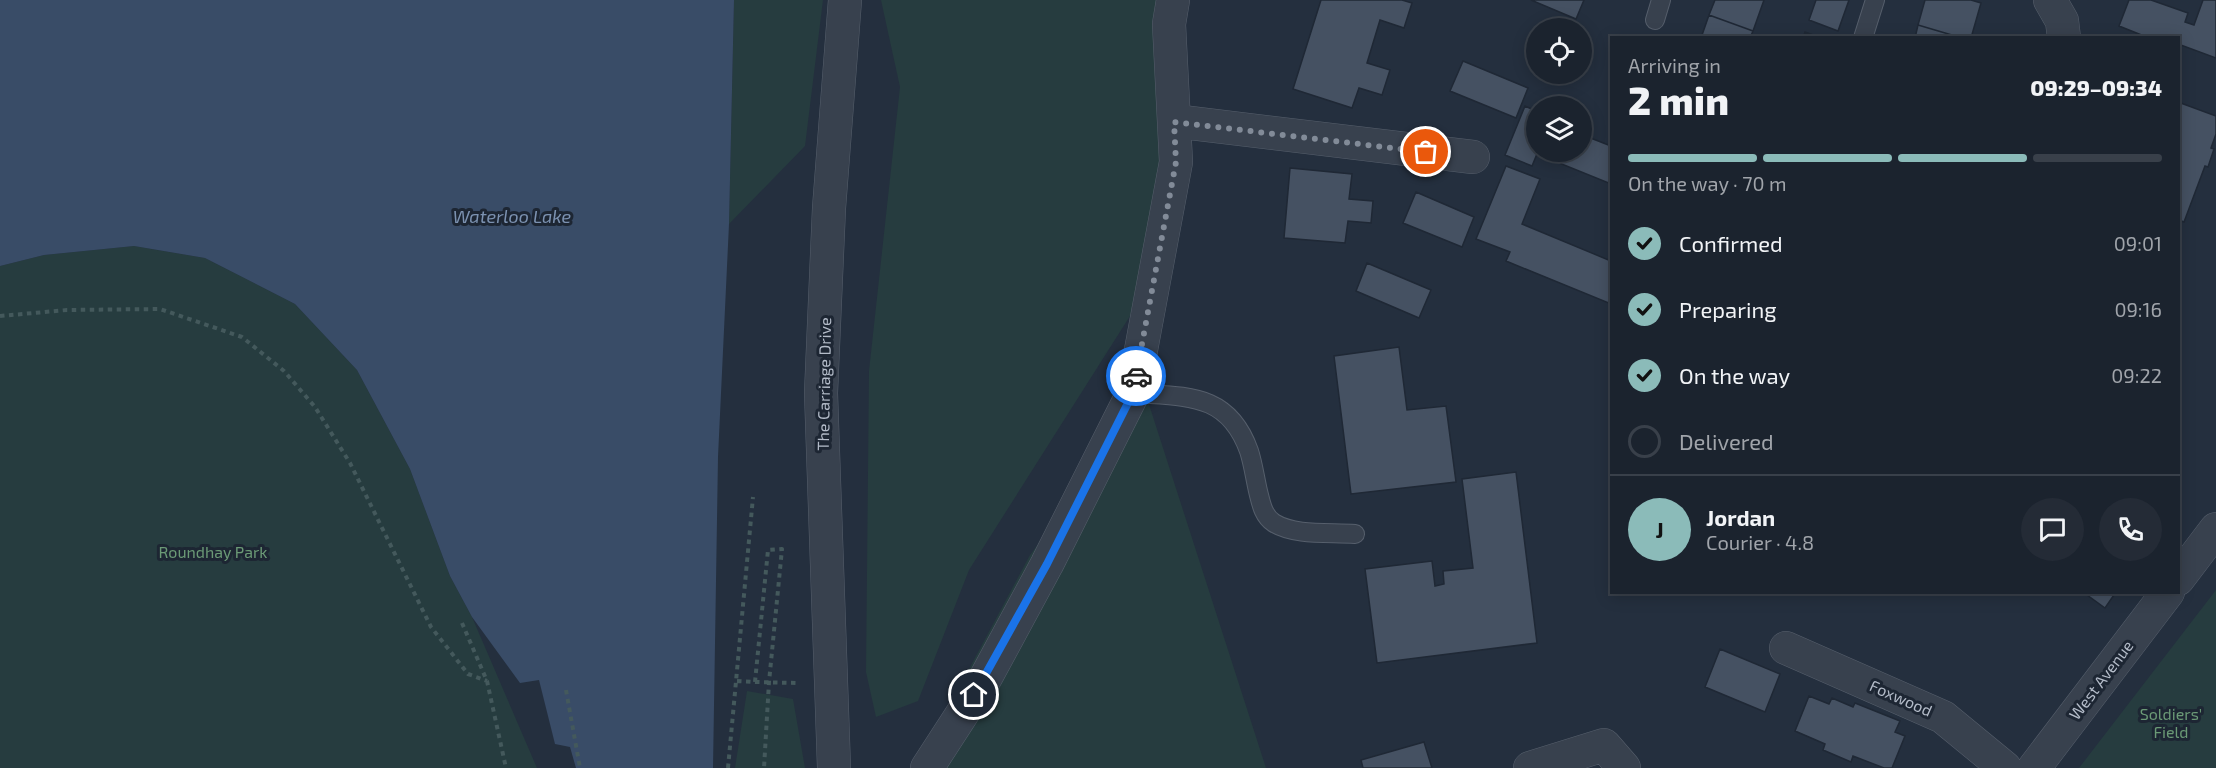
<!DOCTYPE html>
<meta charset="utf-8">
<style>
:root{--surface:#1b232e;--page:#242b36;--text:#f1f3f6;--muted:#a0a4aa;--line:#39404a;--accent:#8bbbb9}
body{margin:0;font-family:"Exo 2",sans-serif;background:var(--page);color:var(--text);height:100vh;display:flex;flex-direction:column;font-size:22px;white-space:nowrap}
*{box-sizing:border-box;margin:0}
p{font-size:20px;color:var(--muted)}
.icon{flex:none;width:33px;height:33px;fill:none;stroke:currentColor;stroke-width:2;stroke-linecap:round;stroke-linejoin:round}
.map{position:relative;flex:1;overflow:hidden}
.panel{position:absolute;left:1610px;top:36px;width:570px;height:558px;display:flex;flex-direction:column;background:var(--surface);border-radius:0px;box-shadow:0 3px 15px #0003,0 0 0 2px var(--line)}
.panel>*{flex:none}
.buttons{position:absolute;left:1526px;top:18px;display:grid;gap:12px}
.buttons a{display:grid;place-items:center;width:66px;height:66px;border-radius:50%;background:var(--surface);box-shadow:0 3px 15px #0003,0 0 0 2px var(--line);font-size:30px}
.pin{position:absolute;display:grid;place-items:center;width:51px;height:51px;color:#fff;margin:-26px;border:3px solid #fff;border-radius:50%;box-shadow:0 2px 6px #0007}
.courier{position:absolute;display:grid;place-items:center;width:60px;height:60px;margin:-30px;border:4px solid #1a73e8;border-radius:50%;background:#fff;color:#222;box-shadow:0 2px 8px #0007}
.summary em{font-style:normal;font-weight:800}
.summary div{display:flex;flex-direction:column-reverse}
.summary{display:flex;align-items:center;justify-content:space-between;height:102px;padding:0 18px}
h1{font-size:39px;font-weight:800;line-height:45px}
.bar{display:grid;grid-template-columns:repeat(4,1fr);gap:9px 6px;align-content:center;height:72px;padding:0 18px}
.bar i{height:8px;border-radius:4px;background:var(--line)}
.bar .current{background:var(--accent)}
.bar p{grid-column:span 4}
.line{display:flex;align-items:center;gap:15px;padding:0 18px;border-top:2px solid var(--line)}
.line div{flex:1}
.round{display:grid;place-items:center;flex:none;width:63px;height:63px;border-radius:32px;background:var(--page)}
ol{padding:0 18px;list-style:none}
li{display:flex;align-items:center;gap:18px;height:66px}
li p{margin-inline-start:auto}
li .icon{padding:6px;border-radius:50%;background:var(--accent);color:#111;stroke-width:4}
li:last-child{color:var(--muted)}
li i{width:33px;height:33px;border:3px solid var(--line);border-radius:50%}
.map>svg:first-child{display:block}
.green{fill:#263c3f}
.water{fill:#394c67}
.building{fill:#455162;stroke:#1f2835;stroke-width:1.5}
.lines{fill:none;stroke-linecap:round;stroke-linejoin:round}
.lane-casing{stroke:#565f6c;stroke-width:20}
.street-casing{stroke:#565f6c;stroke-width:34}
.path{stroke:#44595c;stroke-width:4;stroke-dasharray:4.5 4.5;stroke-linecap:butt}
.lane{stroke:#38414e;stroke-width:18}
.street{stroke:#38414e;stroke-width:33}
.done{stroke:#828b98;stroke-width:6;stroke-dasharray:0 10.8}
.route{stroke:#1a73e8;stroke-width:8}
.labels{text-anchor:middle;stroke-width:6;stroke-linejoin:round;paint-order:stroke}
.street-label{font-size:16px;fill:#b4bcc9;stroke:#1d2633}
.park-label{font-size:16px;fill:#6b9a76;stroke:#1d2633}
.water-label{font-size:18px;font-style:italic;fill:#7c92b1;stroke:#1d2633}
</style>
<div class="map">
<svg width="2216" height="768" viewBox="0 0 2216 768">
<rect width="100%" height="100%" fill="#242f3e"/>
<path class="green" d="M734,0H823L805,146L729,224Z
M881,0H1173L1176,162L1130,316L969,570L918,701L876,717L866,672L869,371L900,87Z
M134,246L205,258L295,304L357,370L410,469L450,576L472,617L537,768H0V266L44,255Z
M1145,392L1266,768H916L1030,555L1097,466Z
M2216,590V768H2079Z
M747,691L793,699L805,768H735Z"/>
<path class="water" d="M0,0H734L729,224L718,457L713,768H576L570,747L555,744L539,680L520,683L472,617L450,576L410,469L357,370L295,304L205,258L134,246L44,255L0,266Z"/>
<path class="building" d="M1321,0H1402L1412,3L1404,28L1380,20L1367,63L1390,70L1382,95L1359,88L1352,108L1293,89Z
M1531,0H1584L1576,19Z
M1715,0H1764L1753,31L1709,15Z
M1816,0H1849L1838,31L1809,20Z
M1925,0H1971L1981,3L1971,38H1962L1918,25Z
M2129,0H2151L2188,13L2185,22L2194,25L2203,0H2216V58L2178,44V38H2149L2119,26Z
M1709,15L1753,31L1750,38H1701Z
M1918,25L1962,38H1915Z
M1805,32L1821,38H1803Z
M1463,61L1528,88L1516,118L1450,91Z
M2178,102L2216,116V134L2211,148L2214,149L2208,167L2205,166L2184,222L2179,220L2178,224Z
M1525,106L1536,111V152H1581V142L1585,143L1588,137L1611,146V184L1537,154L1532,166L1505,155Z
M1506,166L1540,179L1522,224L1611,261V304L1506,261L1510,252L1476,239Z
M1290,168L1352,174L1349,199L1373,201L1371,223L1348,221L1345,243L1284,238Z
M1416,192L1474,217L1462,247L1403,223Z
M1367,263L1431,290L1419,318L1356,291Z
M1399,347L1407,410L1446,406L1456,482L1351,494L1334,356Z
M1516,472L1537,643L1377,663L1365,569L1432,561L1435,586L1444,584L1443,571L1473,568L1462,479Z
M2083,592H2116L2105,608Z
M1720,649L1780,674L1765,712L1705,687Z
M1809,696L1829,704L1832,698L1853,707L1855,703L1900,721L1895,732L1905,736L1892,768H1884L1853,756L1851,762L1823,750L1825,744L1795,731Z
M1424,742L1432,768H1363L1361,760Z"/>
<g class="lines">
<defs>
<path id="lane" d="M1655,20L1661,0
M1863,38L1875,0
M1133,393C1186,397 1228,392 1249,451C1253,463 1255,478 1258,491C1261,503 1263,516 1274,523C1295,536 1330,532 1355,534"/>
<path id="street" d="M2050,0L2062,21L2064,38
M1174,121L1473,157
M2178,579L2216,529
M1786,648L1943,717L2005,768
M834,768L821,393L829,208L845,0
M927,768L986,677L1047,564L1133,393L1176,162L1169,24L1173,0
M1530,768L1604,745L1624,768
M2034,768L2168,592"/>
</defs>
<use href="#lane" class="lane-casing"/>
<use href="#street" class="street-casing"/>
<path class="path" d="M0,316L67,310L160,309L242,337L284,371L315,407L350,463L431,627L468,674L487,681
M462,623L487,681L506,768
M737,681L755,682L768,550L782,549L769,682L764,768
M755,682L797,683
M566,690L580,768
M728,768L753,497"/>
<use href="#lane" class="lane"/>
<use href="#street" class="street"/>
</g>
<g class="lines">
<path class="done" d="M1136,376L1176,162L1174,122L1426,152"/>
<path class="route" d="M974,695L1047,564L1133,393L1136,376"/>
</g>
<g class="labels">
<g class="street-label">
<text transform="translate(824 384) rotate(-89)" y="6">The Carriage Drive</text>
<text transform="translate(2101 680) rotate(-53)" y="6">West Avenue</text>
<text transform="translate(1901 698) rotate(24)" y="6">Foxwood</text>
</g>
<g class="park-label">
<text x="213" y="558">Roundhay Park</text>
<text x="2171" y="720">Soldiers'<tspan x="2171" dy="18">Field</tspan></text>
</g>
<g class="water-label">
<text x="512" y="223">Waterloo Lake</text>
</g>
</g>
</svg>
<div class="buttons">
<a><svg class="icon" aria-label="locate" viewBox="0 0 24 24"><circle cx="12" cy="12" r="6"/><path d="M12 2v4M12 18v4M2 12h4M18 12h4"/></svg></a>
<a><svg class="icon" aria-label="layers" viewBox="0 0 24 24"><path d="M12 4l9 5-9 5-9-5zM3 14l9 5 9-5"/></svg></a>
</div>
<div class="pin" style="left:1426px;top:152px;background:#ea580c"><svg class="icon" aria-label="bag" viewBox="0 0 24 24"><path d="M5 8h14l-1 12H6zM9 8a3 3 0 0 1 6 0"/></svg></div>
<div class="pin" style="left:974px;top:695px;background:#1f2937"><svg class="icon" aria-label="home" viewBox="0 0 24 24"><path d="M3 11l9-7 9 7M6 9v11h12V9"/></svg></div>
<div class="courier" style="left:1136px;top:376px"><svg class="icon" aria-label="car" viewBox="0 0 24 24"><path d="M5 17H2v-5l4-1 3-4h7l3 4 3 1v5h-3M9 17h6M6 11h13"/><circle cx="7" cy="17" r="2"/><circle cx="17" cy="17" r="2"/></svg></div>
<section class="panel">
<div class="summary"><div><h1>2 min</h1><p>Arriving in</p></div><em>09:29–09:34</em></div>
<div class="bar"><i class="current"></i><i class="current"></i><i class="current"></i><i></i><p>On the way · 70 m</p></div>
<ol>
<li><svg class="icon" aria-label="check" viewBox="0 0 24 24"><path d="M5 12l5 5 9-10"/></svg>Confirmed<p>09:01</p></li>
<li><svg class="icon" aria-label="check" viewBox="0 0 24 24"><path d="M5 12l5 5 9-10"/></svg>Preparing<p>09:16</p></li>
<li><svg class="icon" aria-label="check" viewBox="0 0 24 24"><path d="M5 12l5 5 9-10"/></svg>On the way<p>09:22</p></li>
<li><i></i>Delivered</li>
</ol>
<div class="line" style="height:108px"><b class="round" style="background:var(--accent);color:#111">J</b><div><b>Jordan</b><p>Courier · 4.8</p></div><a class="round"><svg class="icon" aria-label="chat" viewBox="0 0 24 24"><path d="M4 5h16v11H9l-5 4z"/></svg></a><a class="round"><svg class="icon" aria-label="phone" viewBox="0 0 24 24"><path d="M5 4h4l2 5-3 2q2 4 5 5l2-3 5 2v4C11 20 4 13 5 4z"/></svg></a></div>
</section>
</div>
